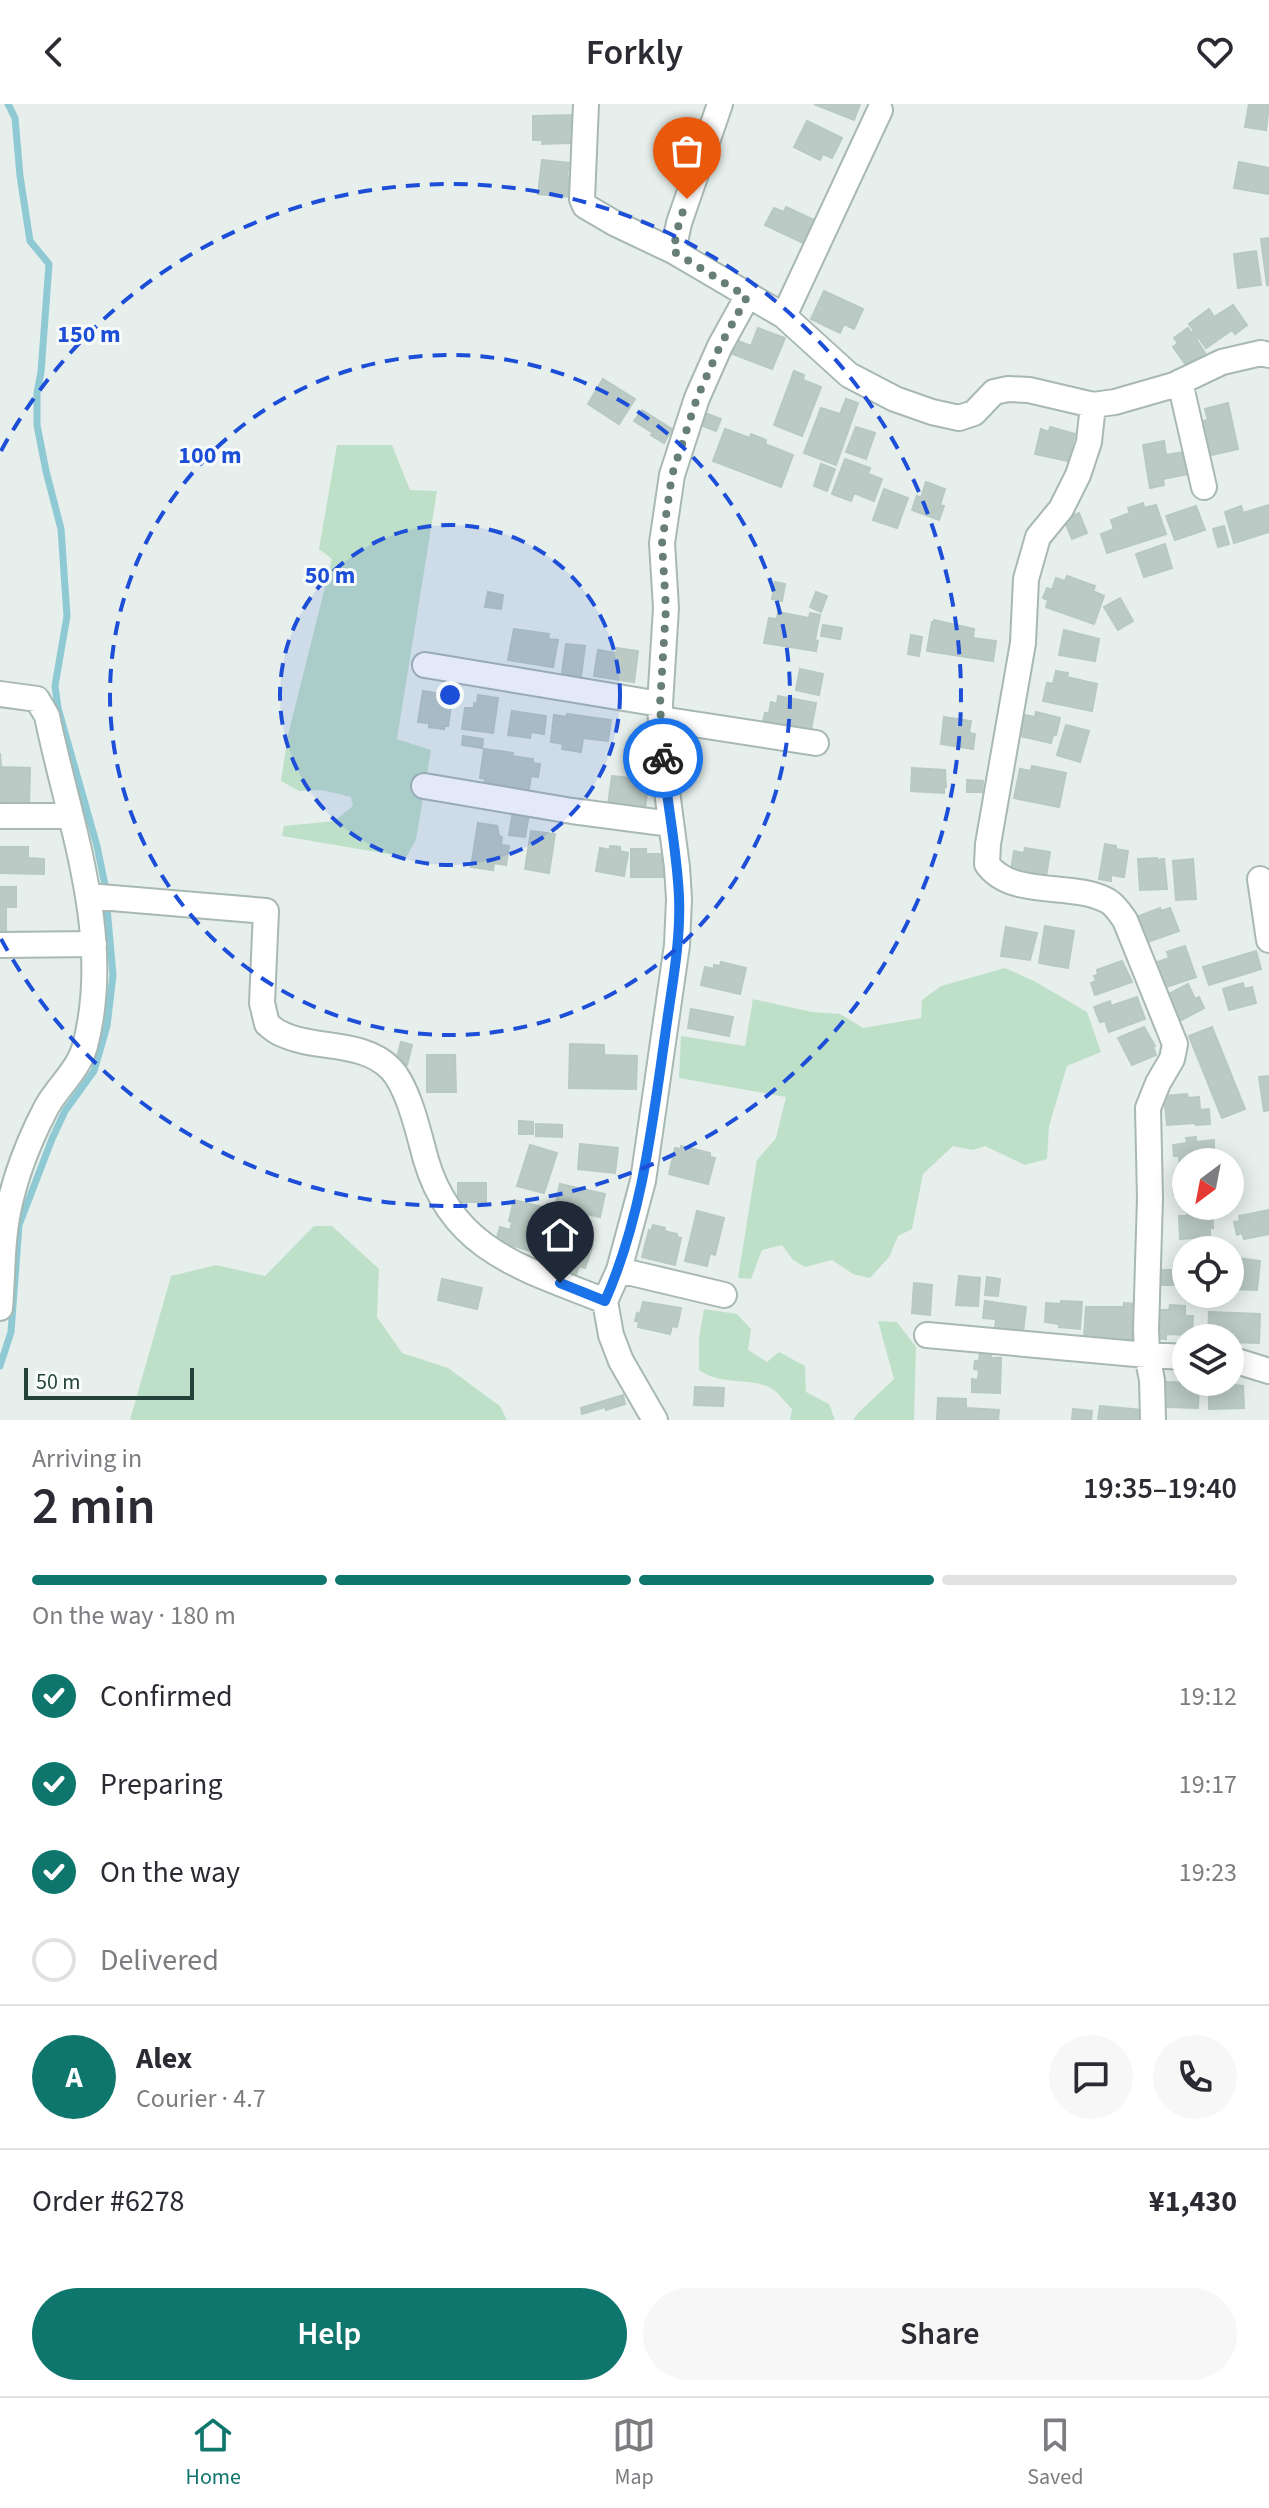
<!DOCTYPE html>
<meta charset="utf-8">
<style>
:root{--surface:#fff;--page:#f7f7f7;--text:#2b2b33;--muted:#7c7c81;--line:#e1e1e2;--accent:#0f766e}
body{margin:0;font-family:"Source Sans 3",sans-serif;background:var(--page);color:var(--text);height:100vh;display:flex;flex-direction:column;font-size:30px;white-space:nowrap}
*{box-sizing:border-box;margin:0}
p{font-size:26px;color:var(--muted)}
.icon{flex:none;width:44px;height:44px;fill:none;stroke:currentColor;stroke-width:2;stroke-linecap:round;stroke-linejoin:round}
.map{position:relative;height:1316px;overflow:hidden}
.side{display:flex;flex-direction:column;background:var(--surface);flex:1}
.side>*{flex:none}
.needle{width:52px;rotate:212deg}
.tools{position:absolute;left:1172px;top:1044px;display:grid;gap:16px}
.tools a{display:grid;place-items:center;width:72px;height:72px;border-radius:50%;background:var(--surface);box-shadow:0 4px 20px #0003;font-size:40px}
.scale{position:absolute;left:24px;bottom:20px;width:170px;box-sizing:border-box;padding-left:8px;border:4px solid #24423a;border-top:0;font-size:22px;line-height:28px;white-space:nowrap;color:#24423a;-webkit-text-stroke:6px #f7fbf9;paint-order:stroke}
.pin{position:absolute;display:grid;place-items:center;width:68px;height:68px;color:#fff;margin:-82px -34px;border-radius:50% 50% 50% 0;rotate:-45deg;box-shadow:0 0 8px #0007}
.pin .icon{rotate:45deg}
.courier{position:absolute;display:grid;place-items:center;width:80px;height:80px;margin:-40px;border:6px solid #1a73e8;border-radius:50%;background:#fff;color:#222;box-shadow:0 2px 10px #0007}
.overview em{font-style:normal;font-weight:600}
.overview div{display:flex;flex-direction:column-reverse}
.overview{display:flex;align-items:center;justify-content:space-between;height:136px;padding:0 32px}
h1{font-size:52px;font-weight:600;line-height:60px}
.bar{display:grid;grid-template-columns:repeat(4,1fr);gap:12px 8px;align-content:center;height:96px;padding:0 32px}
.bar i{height:10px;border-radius:6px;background:var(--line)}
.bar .active{background:var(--accent)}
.bar p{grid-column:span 4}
.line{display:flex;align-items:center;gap:20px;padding:0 32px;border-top:2px solid var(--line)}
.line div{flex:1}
.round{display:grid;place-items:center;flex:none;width:84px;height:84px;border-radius:42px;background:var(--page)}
ol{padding:0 32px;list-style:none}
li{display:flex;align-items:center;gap:24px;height:88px}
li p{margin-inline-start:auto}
li .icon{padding:8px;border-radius:50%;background:var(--accent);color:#fff;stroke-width:4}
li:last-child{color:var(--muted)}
li i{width:44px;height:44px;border:4px solid var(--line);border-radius:50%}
.primary-button{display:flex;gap:16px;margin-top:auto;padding:16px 32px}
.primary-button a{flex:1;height:92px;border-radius:48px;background:var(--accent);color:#fff;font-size:32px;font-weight:600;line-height:92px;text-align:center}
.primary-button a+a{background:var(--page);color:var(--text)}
header{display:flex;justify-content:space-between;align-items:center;height:104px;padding:0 32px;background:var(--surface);font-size:36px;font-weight:600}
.dock{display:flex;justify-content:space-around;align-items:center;height:112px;border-top:2px solid var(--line);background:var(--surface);font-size:22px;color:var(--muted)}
.dock a{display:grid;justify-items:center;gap:4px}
.dock .active{color:var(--accent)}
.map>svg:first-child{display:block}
.green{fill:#bfe0c8}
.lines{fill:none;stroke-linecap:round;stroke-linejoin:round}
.stream{stroke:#8ec9d4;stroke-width:7}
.building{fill:#bbcac4;stroke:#b8c9c2;stroke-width:2}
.street-casing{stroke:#a8b8b2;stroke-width:28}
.street{stroke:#fff;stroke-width:24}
.done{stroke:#687f78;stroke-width:8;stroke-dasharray:0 14.4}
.route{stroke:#1a73e8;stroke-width:10}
.ring{fill:none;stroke:#1d4ed8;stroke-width:4;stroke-dasharray:14 10}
.centre{fill:#1d4ed8;stroke:#f7fbf9;stroke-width:4}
.ring-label{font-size:24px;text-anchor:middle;font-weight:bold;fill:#1d4ed8;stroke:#f7fbf9;stroke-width:6;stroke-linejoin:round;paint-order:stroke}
</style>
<header><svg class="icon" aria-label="back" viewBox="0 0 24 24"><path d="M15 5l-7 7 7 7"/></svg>Forkly<svg class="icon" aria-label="heart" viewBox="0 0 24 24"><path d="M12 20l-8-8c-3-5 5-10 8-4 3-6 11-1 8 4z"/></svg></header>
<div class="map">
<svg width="1269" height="1316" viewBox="0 0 1269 1316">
<rect width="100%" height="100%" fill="#e6efeb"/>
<path class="green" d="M337,341H392L410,386L437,387L397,635L431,646L416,736L406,753L282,732L284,722L334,717L353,702L351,693L322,686L299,687L281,677L288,631L332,455L319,445Z
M1005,864L1034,877L1087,908L1101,948L1067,962L1049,1022L1047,1055L1025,1061L985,1042L973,1046L953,1042L923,1070L912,1125L898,1132L889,1153L870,1174L853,1170L832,1156L805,1163L793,1156L782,1141L762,1146L751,1175L738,1174L757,1056L776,1034L786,993L679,974L681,932L745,942L753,895L812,908L840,910L863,924L921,914L922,896L941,882Z
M314,1122H332L379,1165L377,1213L402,1249L448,1264L500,1302L507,1316H130L171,1172L216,1161L265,1172Z
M704,1205L737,1210L751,1225L748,1246L767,1258L779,1248L805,1262L806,1288L829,1300L835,1316H790L792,1305C786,1299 780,1291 774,1286C753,1272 723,1283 699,1266V1234Z
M878,1217L897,1218L916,1243L914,1316H853L858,1309L894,1275Z"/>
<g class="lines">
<path class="stream" d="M0,1262L11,1228L19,1121L52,1035L65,1007L94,967L107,922L113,871L105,781L97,742L58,604L55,582L67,512L61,425L46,367L37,321V289L41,268L49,160L30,137L20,72L15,14L8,0"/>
</g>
<path class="building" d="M814,0H860L854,16Z
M1249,0H1269L1266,26L1245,23Z
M575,11V36H570V39L542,40L543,36H533V12Z
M807,17L842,34L832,54L823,50L820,56L794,43Z
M542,56L569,59L567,72H572L570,93L538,90Z
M1239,58L1269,64V90L1234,84Z
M786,103L814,116L803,139L765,121L774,104L784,108Z
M1269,134V181H1267L1261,135Z
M1256,147L1261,181L1238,184L1234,150Z
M824,187L863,205L854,225L844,220L840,229L811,215Z
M1233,201L1247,221L1235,230L1232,226L1206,244L1198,233L1196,235L1205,249L1187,262L1173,243L1178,239L1174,234L1188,224L1191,229L1194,227L1189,220L1209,205L1214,213Z
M758,224L785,234L772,265L730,249L736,236L751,242Z
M794,267L804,271L803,276L821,283L802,332L774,321Z
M603,275L635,295L619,320L588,300Z
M846,295L858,299L836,361L804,349L821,304L840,310Z
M1228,299L1238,345L1207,352L1195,319L1208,316L1205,305Z
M642,306L672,325L664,339L651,331L653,329L634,317Z
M705,309L721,315L716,327L700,321Z
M856,323L875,329L866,355L846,348Z
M1050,323L1075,330L1068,357L1035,350L1041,325L1049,328Z
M725,325L750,334L751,330L766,336L765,340L793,351L781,383L713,357Z
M1164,337L1166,351L1184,348L1188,370L1163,375L1164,381L1150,384L1143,341Z
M845,355L870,364L868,370L882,375L874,397L854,389L851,397L832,390Z
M821,360L835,365L827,387L814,382Z
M926,378L945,385L940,401L944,402L939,416L912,406L917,392L921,394Z
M884,385L908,394L897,424L873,416Z
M1143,399L1144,404L1156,401L1166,430L1107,449L1101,430L1114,425L1111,416L1130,409L1128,404Z
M1269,401V428L1234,439L1225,408L1241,402L1243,409Z
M1196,402L1205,426L1175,436L1166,412Z
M1079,409L1087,429L1072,435L1064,415Z
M1224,422L1229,440L1218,443L1213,425Z
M1165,440L1172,464L1144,473L1136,450Z
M1067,472L1095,482L1093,487L1104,492L1094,520L1046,503L1048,496L1043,494L1047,484L1052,486L1056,474L1065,477Z
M775,478L785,480L782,497L772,495Z
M488,488L503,491L501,505L485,503Z
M816,488L827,492L821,508L810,503Z
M1120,494L1133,517L1118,526L1104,503Z
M778,508L809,514L810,509L820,511L815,536L818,537L816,547L764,539L769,514L777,515Z
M934,516L974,525L973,534L996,537L993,557L927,547L932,518L934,519Z
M823,521L842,524L840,535L821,532Z
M514,525L549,530L548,535L558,536L553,563L508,556Z
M1064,526L1099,535L1095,557L1059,551Z
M911,531L922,533L919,552L908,550Z
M566,540L585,542L581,572L562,569Z
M617,544L638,547L634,578L594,572L598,546L616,549Z
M800,565L823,570L819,591L796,586Z
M1056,567L1068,569L1067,573L1097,580L1092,607L1043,597L1047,579L1053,580Z
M423,587L443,590L442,601L451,602L448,622H444V625L429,623V619L418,618Z
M478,591L498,594L493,629L462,625L465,604H474V599L477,600Z
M778,592L816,599L811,626L763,617L765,609H769L771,598L777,600Z
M512,607L546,612L544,630L531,628L530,634L508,631Z
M1036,608L1060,614L1056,631H1053L1051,639L1020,632L1024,611L1035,613Z
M567,610L611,616L608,637L583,634L581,648L562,645L563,640L551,638L554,611L566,613Z
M944,613L971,617L969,629L975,630L973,645L941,640Z
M1066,621L1089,627L1080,658L1057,651Z
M463,632L483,635L482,644L462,641Z
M484,645L513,649L512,652L533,655V659L540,660L538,673L531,672L528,691L484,681L485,675L480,674Z
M0,649L1,663L30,664L29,701L0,700Z
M1032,662L1066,669L1059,703L1014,694L1020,665L1031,667Z
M912,664L945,666L946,683H944V689L911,687Z
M612,672L629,674V678L648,681L645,706L608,701Z
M967,676L983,677L982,688H967Z
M513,707L529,710L525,733L509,731Z
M478,719L497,722L499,732L502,733L501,741L509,742L506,761L494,759L493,766L471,763Z
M531,727L555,730L549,769L525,765Z
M1105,740L1116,742V745L1128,747L1124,773L1111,771V777L1099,775Z
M610,742L620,743V747L628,749L624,772L596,767L600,744L610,746Z
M0,743H28V754L44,755V770L0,769Z
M1025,744L1050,748L1046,773L1011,767L1014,747L1024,749Z
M631,745H646V750H664V773H631Z
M1157,754V756L1164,755L1167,785L1140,786L1138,755Z
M1193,755L1196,795L1176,796L1173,757Z
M0,783H16V803H6V828H0Z
M1160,804L1161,807L1170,804L1179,827L1145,839L1136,813Z
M1045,822L1074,827L1068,864L1039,859Z
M1006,823L1037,829L1030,856L1001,852Z
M1185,842L1196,873L1163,884L1158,858L1169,854L1167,848Z
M1256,847L1261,865L1209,881L1203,863Z
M1122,857L1132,878L1095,891L1091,879L1096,877L1094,872L1098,871L1097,866Z
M721,858L746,864L740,890L701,881L705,863L714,865V861L720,862Z
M1243,879L1244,885L1252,883L1256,899L1229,906L1223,885Z
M1188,880L1195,895L1199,893L1204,904L1180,917L1167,891Z
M1137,893L1145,915L1109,928L1105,917L1100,918L1094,903L1110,897L1111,902Z
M691,905L733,913L729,932L688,924Z
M1144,923L1155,942L1153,943L1156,951L1132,961L1118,934Z
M1212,923L1245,1005L1222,1014L1189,932Z
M401,938L412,941L407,961L396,958Z
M570,940L604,941V951L637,952L636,985L569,984Z
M427,951H455L456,988H427Z
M1269,972V1006L1264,1007L1259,973Z
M1187,990L1188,994L1199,993L1200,1006L1209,1005L1210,1020L1196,1021L1195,1019L1167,1021L1164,992Z
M519,1017L533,1018V1030H519Z
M536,1020L562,1021V1033L536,1032Z
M1196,1033V1038L1214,1036V1058H1186V1062H1180L1179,1052H1174L1173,1041L1187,1039L1186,1034Z
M580,1040L618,1044L615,1069L578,1065Z
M530,1041L557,1049L544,1089L517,1082Z
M681,1042L710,1049V1053L715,1054L708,1080L669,1070L675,1044L681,1045Z
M1186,1067V1093L1179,1094L1178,1090H1174L1173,1084H1177L1175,1068Z
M458,1079H486V1098H458Z
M560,1080L605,1090L600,1113L555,1103Z
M514,1096L542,1103L531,1147L496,1137L500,1123L510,1126L512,1118L509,1117Z
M1269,1106V1130L1244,1135L1242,1129L1237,1131L1234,1118L1240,1117L1239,1112Z
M697,1107L724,1114L715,1151L710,1149L707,1162L685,1157Z
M1212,1107L1213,1124H1210V1133L1180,1135L1179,1112H1187V1108Z
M653,1121L665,1124L664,1127L677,1130V1133L681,1134L675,1161L642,1153L649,1126L651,1127Z
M554,1123L568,1128L566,1132L593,1141L585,1164L579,1162L576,1171L541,1159L545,1149L541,1147L544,1137L548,1138Z
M1230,1153L1260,1157L1257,1186L1230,1185Z
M1173,1162H1186V1185H1180V1181H1162V1166H1173Z
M959,1172L980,1174L978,1202L956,1201Z
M987,1173L1000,1175L998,1192L985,1191Z
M442,1175L482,1184L477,1205L438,1196Z
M914,1179L932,1181L930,1211L912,1209Z
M985,1197L1026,1203L1023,1228L995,1224L996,1215L983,1214Z
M1061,1197L1082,1198L1080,1225L1059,1223V1220L1045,1218L1046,1199L1061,1200Z
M643,1198L681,1204L677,1223L672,1222L670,1230L638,1223L639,1218L635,1217L637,1209L640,1210Z
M1124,1199L1135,1200L1132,1239L1084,1234L1086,1203H1124Z
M1170,1201L1185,1202V1212H1193L1192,1231L1166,1230V1235L1158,1234L1155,1206H1169Z
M1209,1208L1260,1210L1259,1239L1230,1238V1234H1208Z
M980,1249H991V1254H1001L1000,1289L972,1288V1275L978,1276L979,1266L974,1265L975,1257H979Z
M1230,1275H1234V1281L1243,1282L1244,1304L1209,1305V1278H1230Z
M1165,1278L1199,1279L1198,1304L1164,1303Z
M695,1283L724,1284L723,1302L694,1301Z
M623,1291L625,1300L606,1306L605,1303L582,1310L581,1304Z
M938,1294L966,1295V1304L999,1306L998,1316H937Z
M1100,1302L1142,1306V1316H1098Z
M1073,1305L1092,1307L1091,1316H1072Z"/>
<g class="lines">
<defs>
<path id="street" d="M586,0L582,95L585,102L614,119L673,147L784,212L849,271L895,295L932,308L959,314L974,309L994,288L1008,285L1029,286L1093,301L1115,298L1174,281L1222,258L1261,249L1269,251
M673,147L679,119L720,0
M784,212L880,6
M1180,278L1204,383
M1093,301L1089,338L1078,371L1061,405L1038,433L1026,475L1023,539L988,740L987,760C1012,795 1072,777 1108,797C1115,801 1120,809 1125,816L1175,940L1172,955L1158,979L1148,1004L1150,1095L1146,1225L1147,1251L1152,1276L1153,1316
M425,561L660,600
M0,590L37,595L47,612C69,719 114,832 85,942C79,964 61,980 49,999C45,1005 42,1013 38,1020C21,1056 7,1098 4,1137C2,1159 2,1182 0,1204
M661,615L816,639
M424,682L572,707L671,720
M0,712H69
M1260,775L1269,836
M88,792L266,807L262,899L267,920C271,923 276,928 282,930C315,946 363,936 391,965C409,984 419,1031 426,1056C453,1148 526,1165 605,1197
M0,841L94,840
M619,1166L724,1191
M927,1231L1147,1251L1186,1253
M1230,1255L1269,1267
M655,1316L621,1257L611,1231L605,1197L619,1166L643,1077L677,841L679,795L677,763L663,657L660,600L666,504L662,439L672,371L697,294L720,242L747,193"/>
</defs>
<use href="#street" class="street-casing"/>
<use href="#street" class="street"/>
</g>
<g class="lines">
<path class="done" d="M663,654L660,600L666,504L662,439L672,371L697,294L720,242L747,193L673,147L679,119L687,95"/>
<path class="route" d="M560,1179L605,1197C642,1113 652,1022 665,932C671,886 681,839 679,793C677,746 667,700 663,654"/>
</g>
<circle cx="450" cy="591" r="170" fill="#1d4ed8" fill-opacity=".12"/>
<g class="ring">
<circle cx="450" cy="591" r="170"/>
<circle cx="450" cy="591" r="340"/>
<path d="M1 347A511 511 0 1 1 1 835"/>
</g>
<circle cx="450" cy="591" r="12" class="centre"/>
<g class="ring-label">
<text x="89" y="238">150 m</text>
<text x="210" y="359">100 m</text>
<text x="330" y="479">50 m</text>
</g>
</svg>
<div class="tools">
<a><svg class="needle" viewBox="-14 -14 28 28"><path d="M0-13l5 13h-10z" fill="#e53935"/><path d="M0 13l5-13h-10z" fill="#7c7c81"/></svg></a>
<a><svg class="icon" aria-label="locate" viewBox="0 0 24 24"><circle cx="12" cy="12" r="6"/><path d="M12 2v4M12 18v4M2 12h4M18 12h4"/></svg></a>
<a><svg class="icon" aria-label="layers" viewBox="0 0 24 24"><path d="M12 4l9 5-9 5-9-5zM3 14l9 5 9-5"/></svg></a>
</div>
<div class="scale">50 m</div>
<div class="pin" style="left:687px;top:95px;background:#ea580c"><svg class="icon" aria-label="bag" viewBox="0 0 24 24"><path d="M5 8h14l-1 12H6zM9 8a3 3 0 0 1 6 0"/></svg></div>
<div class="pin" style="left:560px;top:1179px;background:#1f2937"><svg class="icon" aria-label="home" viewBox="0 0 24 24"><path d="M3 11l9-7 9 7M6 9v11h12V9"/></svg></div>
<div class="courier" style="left:663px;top:654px"><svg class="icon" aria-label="bike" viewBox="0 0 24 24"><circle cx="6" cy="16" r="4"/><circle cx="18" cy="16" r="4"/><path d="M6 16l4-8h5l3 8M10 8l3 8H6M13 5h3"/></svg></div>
</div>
<section class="side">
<div class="overview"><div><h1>2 min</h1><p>Arriving in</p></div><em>19:35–19:40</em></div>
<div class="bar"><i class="active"></i><i class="active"></i><i class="active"></i><i></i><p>On the way · 180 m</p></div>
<ol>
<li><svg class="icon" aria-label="check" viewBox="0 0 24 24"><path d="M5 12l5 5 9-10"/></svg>Confirmed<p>19:12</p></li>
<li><svg class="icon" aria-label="check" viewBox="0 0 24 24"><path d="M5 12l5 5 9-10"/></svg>Preparing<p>19:17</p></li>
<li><svg class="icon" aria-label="check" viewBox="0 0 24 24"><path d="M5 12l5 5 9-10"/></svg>On the way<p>19:23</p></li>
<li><i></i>Delivered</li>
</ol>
<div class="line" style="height:144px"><b class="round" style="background:var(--accent);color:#fff">A</b><div><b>Alex</b><p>Courier · 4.7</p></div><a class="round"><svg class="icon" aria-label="chat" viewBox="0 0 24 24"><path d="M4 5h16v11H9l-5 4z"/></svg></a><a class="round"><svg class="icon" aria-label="phone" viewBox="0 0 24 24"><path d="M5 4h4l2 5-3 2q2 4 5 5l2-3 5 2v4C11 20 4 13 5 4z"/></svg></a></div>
<div class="line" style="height:104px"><div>Order #6278</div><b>¥1,430</b></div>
<div class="primary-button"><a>Help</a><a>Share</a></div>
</section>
<nav class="dock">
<a class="active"><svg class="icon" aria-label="home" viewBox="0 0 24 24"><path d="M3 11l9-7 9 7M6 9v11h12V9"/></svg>Home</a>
<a><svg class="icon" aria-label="map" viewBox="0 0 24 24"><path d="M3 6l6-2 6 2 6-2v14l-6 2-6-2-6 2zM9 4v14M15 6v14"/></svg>Map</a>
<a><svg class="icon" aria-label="saved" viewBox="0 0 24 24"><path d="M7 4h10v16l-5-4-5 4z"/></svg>Saved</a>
</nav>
